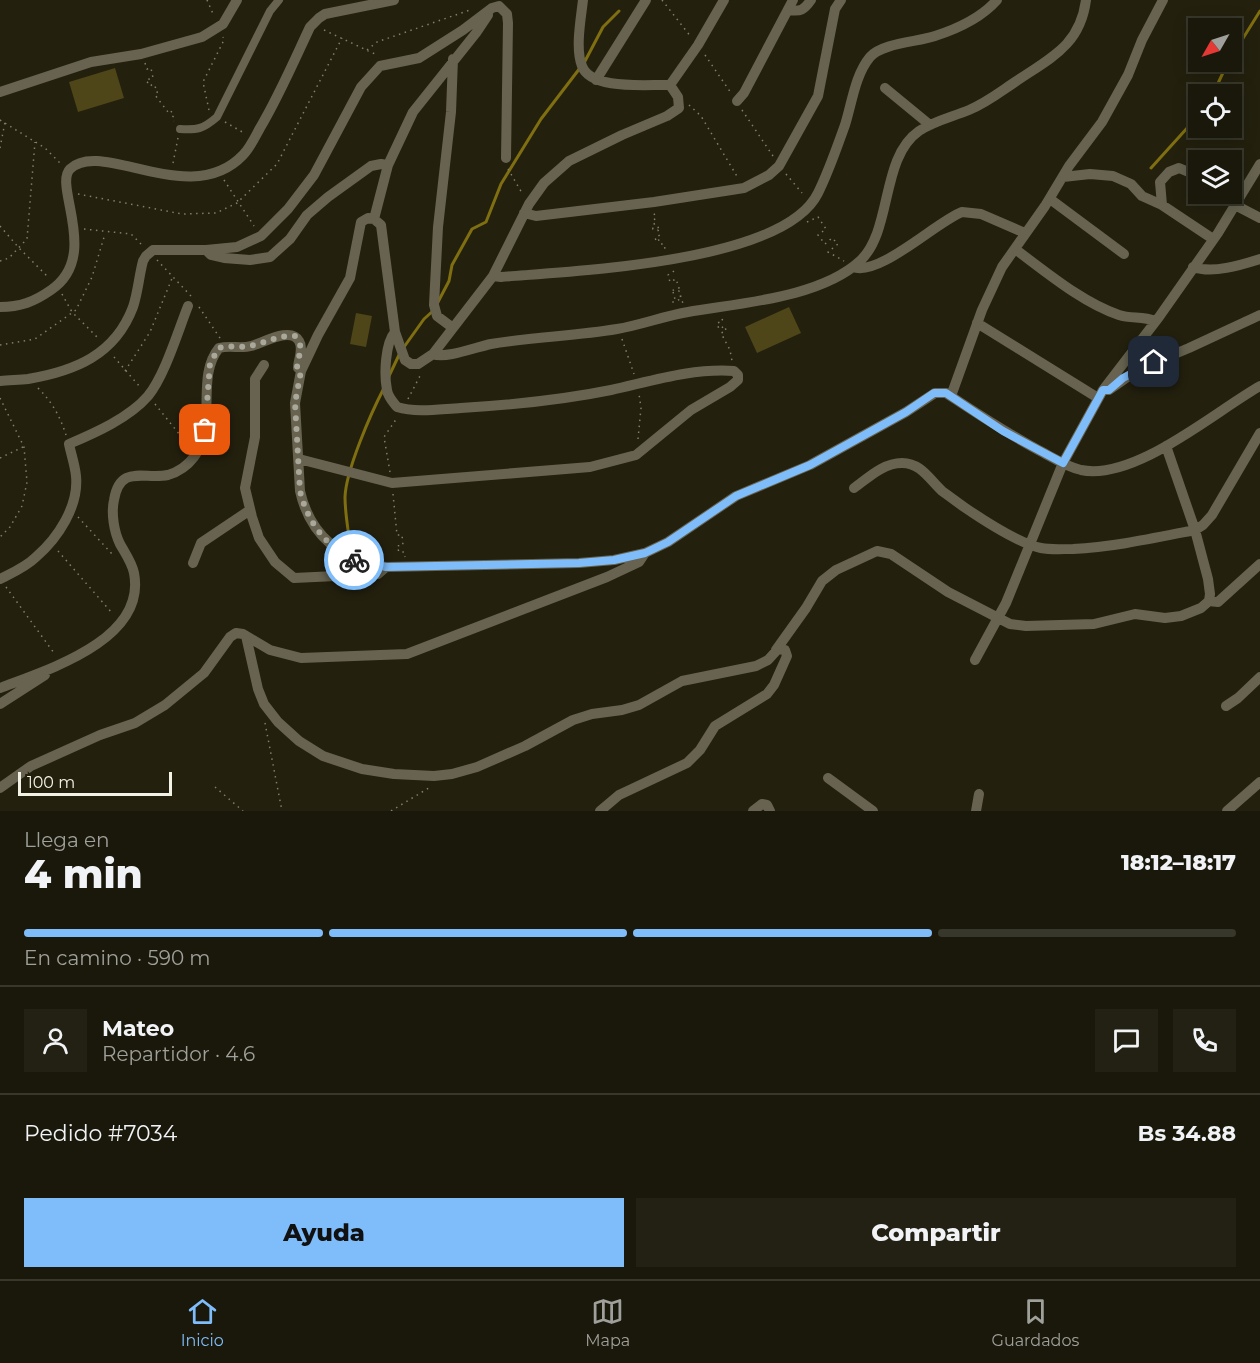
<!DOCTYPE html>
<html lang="es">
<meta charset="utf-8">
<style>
:root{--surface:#1a180a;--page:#232113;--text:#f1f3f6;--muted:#9fa09c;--line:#38372b;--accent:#7fbdfa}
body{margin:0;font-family:Montserrat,sans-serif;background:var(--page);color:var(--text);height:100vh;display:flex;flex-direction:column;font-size:22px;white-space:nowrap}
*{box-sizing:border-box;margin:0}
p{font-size:20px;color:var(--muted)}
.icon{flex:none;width:33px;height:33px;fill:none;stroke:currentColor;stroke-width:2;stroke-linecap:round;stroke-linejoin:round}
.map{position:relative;height:811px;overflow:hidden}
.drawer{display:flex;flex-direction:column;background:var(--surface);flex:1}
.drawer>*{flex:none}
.needle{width:39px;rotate:231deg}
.tools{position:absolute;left:1188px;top:18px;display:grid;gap:12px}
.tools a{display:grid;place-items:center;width:54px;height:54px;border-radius:0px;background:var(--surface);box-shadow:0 3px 15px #0003,0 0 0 2px var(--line);font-size:30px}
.scale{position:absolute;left:18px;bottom:15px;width:154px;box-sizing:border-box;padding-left:6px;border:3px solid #f3f2e6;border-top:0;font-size:16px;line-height:21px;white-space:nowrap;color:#f3f2e6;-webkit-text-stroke:4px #23200e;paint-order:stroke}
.pin{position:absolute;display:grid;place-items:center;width:51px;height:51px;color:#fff;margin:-26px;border-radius:12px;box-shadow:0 3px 9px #0006}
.courier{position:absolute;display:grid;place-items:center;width:60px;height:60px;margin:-30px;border:4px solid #7fbdfa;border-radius:50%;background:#fff;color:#222;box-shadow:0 2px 8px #0007}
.head em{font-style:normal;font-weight:800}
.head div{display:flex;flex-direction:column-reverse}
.head{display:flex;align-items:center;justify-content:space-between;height:102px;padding:0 24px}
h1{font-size:39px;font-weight:800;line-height:45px}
.bar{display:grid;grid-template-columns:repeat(4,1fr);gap:9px 6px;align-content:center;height:72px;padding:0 24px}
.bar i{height:8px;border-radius:4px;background:var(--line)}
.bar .active{background:var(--accent)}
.bar p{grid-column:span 4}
.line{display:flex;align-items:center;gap:15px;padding:0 24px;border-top:2px solid var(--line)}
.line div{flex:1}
.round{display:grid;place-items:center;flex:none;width:63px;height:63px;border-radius:0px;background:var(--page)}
.cta{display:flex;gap:12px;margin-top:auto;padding:12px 24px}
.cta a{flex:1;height:69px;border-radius:0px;background:var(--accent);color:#111;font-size:24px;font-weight:800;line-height:69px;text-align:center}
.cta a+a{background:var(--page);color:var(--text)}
.tabs{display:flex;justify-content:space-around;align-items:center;height:84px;border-top:2px solid var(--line);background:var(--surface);font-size:16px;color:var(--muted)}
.tabs a{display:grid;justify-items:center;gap:3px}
.tabs .active{color:var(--accent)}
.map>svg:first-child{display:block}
.green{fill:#4e4518}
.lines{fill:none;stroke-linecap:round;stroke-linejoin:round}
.stream{stroke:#7f6f10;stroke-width:3}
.path{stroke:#807e6f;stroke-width:1.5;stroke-dasharray:1.5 4.5;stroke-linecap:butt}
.pedestrian{stroke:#676350;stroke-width:8}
.minor{stroke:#676350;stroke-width:10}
.done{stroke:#aaa89a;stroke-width:6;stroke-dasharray:0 10.8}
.route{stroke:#7fbdfa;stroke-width:8}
</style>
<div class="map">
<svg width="1260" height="811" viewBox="0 0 1260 811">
<rect width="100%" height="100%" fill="#23200e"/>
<path class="green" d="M115,68L124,98L78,112L69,82Z
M789,307L801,333L757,353L745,327Z
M356,313L372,316L366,347L350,344Z"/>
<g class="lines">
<path class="stream" d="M1232,56L1260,11
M584,63L603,27L619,11
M1213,94L1228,62
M1151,168L1198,116
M438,302L449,281L452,265L472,229L486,222L501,184L541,119L580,68
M404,347L424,319L434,310
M389,376L399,355
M351,553C349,534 345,515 345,497C346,470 371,413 384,388"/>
<path class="path" d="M207,0L214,16
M662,0L691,37
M324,30L377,55
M367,50L377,42L470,10
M705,55L731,93
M145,63L147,69L151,68L153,78L146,80L150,86L153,84L158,91L155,95L168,112L170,110L174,115L172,118L174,121
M689,105L701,116L738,178
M209,110L203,82L224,40L223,37
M742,110L773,156
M0,120L45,148L60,163
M225,122L244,133
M0,148L5,122
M173,163L178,138
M508,169L522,193
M786,174L802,193
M224,180L254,226
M78,194L182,214L216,213L237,203L277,164L342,38
M655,214L653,215L656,223L652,225L653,229L660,227L658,230L660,235L655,238L656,240L658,238L660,244H664L665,249H663
M807,222L818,217L826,229L818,235L825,244L832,238L838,244L828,252L844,261
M0,226L19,248L48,277
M84,229L131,234L141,244
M157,260L191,296
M0,261L9,258L27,239L35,142
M674,271L668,275L670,282L676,279L679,288L671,291L672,293L679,291L681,296L672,299L673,302L681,299L683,303
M62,294L72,312L99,339
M199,307L220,338
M722,319L723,321L717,323L719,329L725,326L726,331L721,333L730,350L732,361
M622,339L634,374
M0,345L35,339L76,310L92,277L105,234
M114,357L140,387
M125,371L150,332L173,276
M38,388C52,402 60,416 66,435
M0,398L24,447L27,482L22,506L10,527L0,537
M408,399L421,374
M155,404L188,445
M638,439L641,408L639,394
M0,458L23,447
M390,472L384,437L397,418
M393,494L397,535H402L403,545L397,546L399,552H404L405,557
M78,517L113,555
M58,551L112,613
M6,587L54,653
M265,723L282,811
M215,787L243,811
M391,811L432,786"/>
<path class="pedestrian" d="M180,129C198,130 203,129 217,117L270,11L279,0"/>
<path class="minor" d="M583,0C581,18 575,49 582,66C591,91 649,84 670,85L678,97L679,108L667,116L622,135L569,161L544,183L529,204L493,276L433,354L418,364H411L405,360L395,332L381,225L374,219L368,218L361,222L350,278L318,335L301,371L295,403L300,491C310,536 342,561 386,567L579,563L614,560L645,553L668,542L736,496L810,465L906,412L935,393H946C978,414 1009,435 1044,453C1055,459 1068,467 1081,470C1135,481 1214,412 1260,386
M788,10C801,12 804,10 811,0
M596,80L646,0
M670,85L698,45L724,0
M885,88L930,125
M0,92L91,62L141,54L202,37L223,24L237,0
M737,101L744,93L793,0
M1063,177L1090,174L1113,176L1131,184L1142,196L1162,205L1213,239
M1221,194L1235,205L1260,218
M1050,199L1124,254
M1162,205L1160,182L1169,172L1179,168L1198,176
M524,213L536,216L654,202L744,188L769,175L779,166L818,96L835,9L841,0
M374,219L388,165L413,112L476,33L488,15
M1015,249C1046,272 1083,303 1119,315C1131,319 1143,316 1155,321
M206,250L211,255L224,258L250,260L270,257L290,239L307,215L328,197L371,166L381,164L388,165
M853,267C879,277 936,222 962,212L981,214L1025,233
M1193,267C1213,274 1241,265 1260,259
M493,276L501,277C573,271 784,263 818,193C829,171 837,147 845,125C852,103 855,75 870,57C882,43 918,42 935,36C957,29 982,17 997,0
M0,307C20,307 34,302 51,290C101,256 53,186 70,169C101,138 191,210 243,155C250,148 255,137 260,128C279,96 294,61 310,27L319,18L325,14L394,0
M977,323L1098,398
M453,328L437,316L434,305L438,227L451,112L453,59
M433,354C446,359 476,347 491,344C532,337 575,336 617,329C641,325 664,316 688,312C739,303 820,298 860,261C893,230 880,158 919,131C934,121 952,117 969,110C986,103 1000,92 1015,82C1050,58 1080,46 1086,0
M264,365L255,379V437L245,488L252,517L259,538L275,562L294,578L378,574L386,567
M0,381C9,380 19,380 28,379C75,371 115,355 133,307C138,292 139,276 143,261L146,256L153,250H206L237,247L261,236L288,209L314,175L361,87L380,66L419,58L463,30L492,8L499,6L507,14L508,23L506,158
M1103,390H1109L1139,369L1189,348L1260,315
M951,396L982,310L1002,267L1045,206L1069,166L1102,122L1128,75L1142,40L1163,0
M299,459L392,483L590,467L636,455L691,410L730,387L738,380V375L734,371C692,368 652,381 611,390C562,400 511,405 461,408C440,409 417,413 397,407C393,402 388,397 387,390C384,375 385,343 395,332
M854,488C868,478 883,463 902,463C921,463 929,479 942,491C949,496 957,502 964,507C983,520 1018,543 1041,548C1051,550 1062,549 1073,549C1114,547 1154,538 1195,530L1203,525L1212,515L1260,433
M193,563L201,543L250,510
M0,579C12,573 26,567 36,557C58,538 79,506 76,476C75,465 71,454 69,444C95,433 129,418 148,396C165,375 178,331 188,306
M1209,601L1218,602L1260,564
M246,636L258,689L264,704L278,722L299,741L323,756L362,769L394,774L434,776L452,774L477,767L525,746L573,720L592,714L622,710L639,705L682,681L756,666L768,660L778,649L785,650L787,656L774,685L767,694L715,726L700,750L687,763L619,795L600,811
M776,650L806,608L822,581L836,570L877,551L891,554L948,592L1010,624L1026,626L1094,624L1135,614L1165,618L1181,616L1201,608L1209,601L1210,594L1208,579L1195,530L1166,446
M975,660L1006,603L1063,463L1103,390L1159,317L1218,233L1260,164
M0,688C47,670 147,640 134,573C132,563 125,553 120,544C114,532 111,513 114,500C120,464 144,480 168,475C178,472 188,465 194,457C218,426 195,377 219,348C230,345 241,349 251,346C263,343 291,326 299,341C304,349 298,360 298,368
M0,704L45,675
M1226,706L1238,698L1260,677
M828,778L873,811
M0,788L31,766L100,735L135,723L165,705L204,673L230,637L236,633L243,634L270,650L301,658L407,654L607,577L639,562L645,553
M753,811L762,804L767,805L770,811
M976,811L979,794
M1227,811L1260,782"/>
</g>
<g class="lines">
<path class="done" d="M205,430L210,363L219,348C228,345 238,348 248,346C264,344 278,335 295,336L301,347L297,367L301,371L295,403L300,491C307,521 326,547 354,560"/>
<path class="route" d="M354,560L386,567L579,563L614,560L645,553L668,542L736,496L810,465L906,412L934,393H946L1003,431L1063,463L1103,390H1109L1123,378L1154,362"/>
</g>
</svg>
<div class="tools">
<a><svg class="needle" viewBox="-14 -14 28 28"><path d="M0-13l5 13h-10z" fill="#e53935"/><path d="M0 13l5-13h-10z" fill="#9fa09c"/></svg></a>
<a><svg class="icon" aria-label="locate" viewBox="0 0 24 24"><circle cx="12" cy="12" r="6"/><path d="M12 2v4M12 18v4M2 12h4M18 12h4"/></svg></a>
<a><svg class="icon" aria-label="layers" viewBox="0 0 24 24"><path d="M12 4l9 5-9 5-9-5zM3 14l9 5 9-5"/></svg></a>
</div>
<div class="scale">100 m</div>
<div class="pin" style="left:205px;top:430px;background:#ea580c"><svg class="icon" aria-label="bag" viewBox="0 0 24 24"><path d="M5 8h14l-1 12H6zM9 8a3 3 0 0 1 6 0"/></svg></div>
<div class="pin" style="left:1154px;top:362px;background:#1f2937"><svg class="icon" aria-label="home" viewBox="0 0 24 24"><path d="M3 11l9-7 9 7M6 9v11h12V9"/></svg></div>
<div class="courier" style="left:354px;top:560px"><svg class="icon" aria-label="bike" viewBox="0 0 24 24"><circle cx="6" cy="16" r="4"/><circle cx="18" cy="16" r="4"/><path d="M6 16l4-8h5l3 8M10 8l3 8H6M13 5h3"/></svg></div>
</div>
<section class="drawer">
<div class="head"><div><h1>4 min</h1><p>Llega en</p></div><em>18:12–18:17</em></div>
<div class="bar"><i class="active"></i><i class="active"></i><i class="active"></i><i></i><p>En camino · 590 m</p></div>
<div class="line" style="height:108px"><a class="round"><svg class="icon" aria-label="person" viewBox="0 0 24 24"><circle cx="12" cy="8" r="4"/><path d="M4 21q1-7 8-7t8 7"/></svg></a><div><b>Mateo</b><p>Repartidor · 4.6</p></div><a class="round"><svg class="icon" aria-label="chat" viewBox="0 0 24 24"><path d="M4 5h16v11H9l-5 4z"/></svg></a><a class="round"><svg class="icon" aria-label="phone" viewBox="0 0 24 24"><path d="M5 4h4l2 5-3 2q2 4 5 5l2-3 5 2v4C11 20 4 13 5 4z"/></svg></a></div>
<div class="line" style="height:78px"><div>Pedido #7034</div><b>Bs 34.88</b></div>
<div class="cta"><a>Ayuda</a><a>Compartir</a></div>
</section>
<nav class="tabs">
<a class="active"><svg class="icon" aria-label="home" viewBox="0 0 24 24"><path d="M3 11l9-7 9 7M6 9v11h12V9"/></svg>Inicio</a>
<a><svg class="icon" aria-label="map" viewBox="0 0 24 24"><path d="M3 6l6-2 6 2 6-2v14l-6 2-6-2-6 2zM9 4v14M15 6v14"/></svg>Mapa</a>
<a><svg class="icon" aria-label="saved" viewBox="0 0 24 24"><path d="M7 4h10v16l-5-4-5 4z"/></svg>Guardados</a>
</nav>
